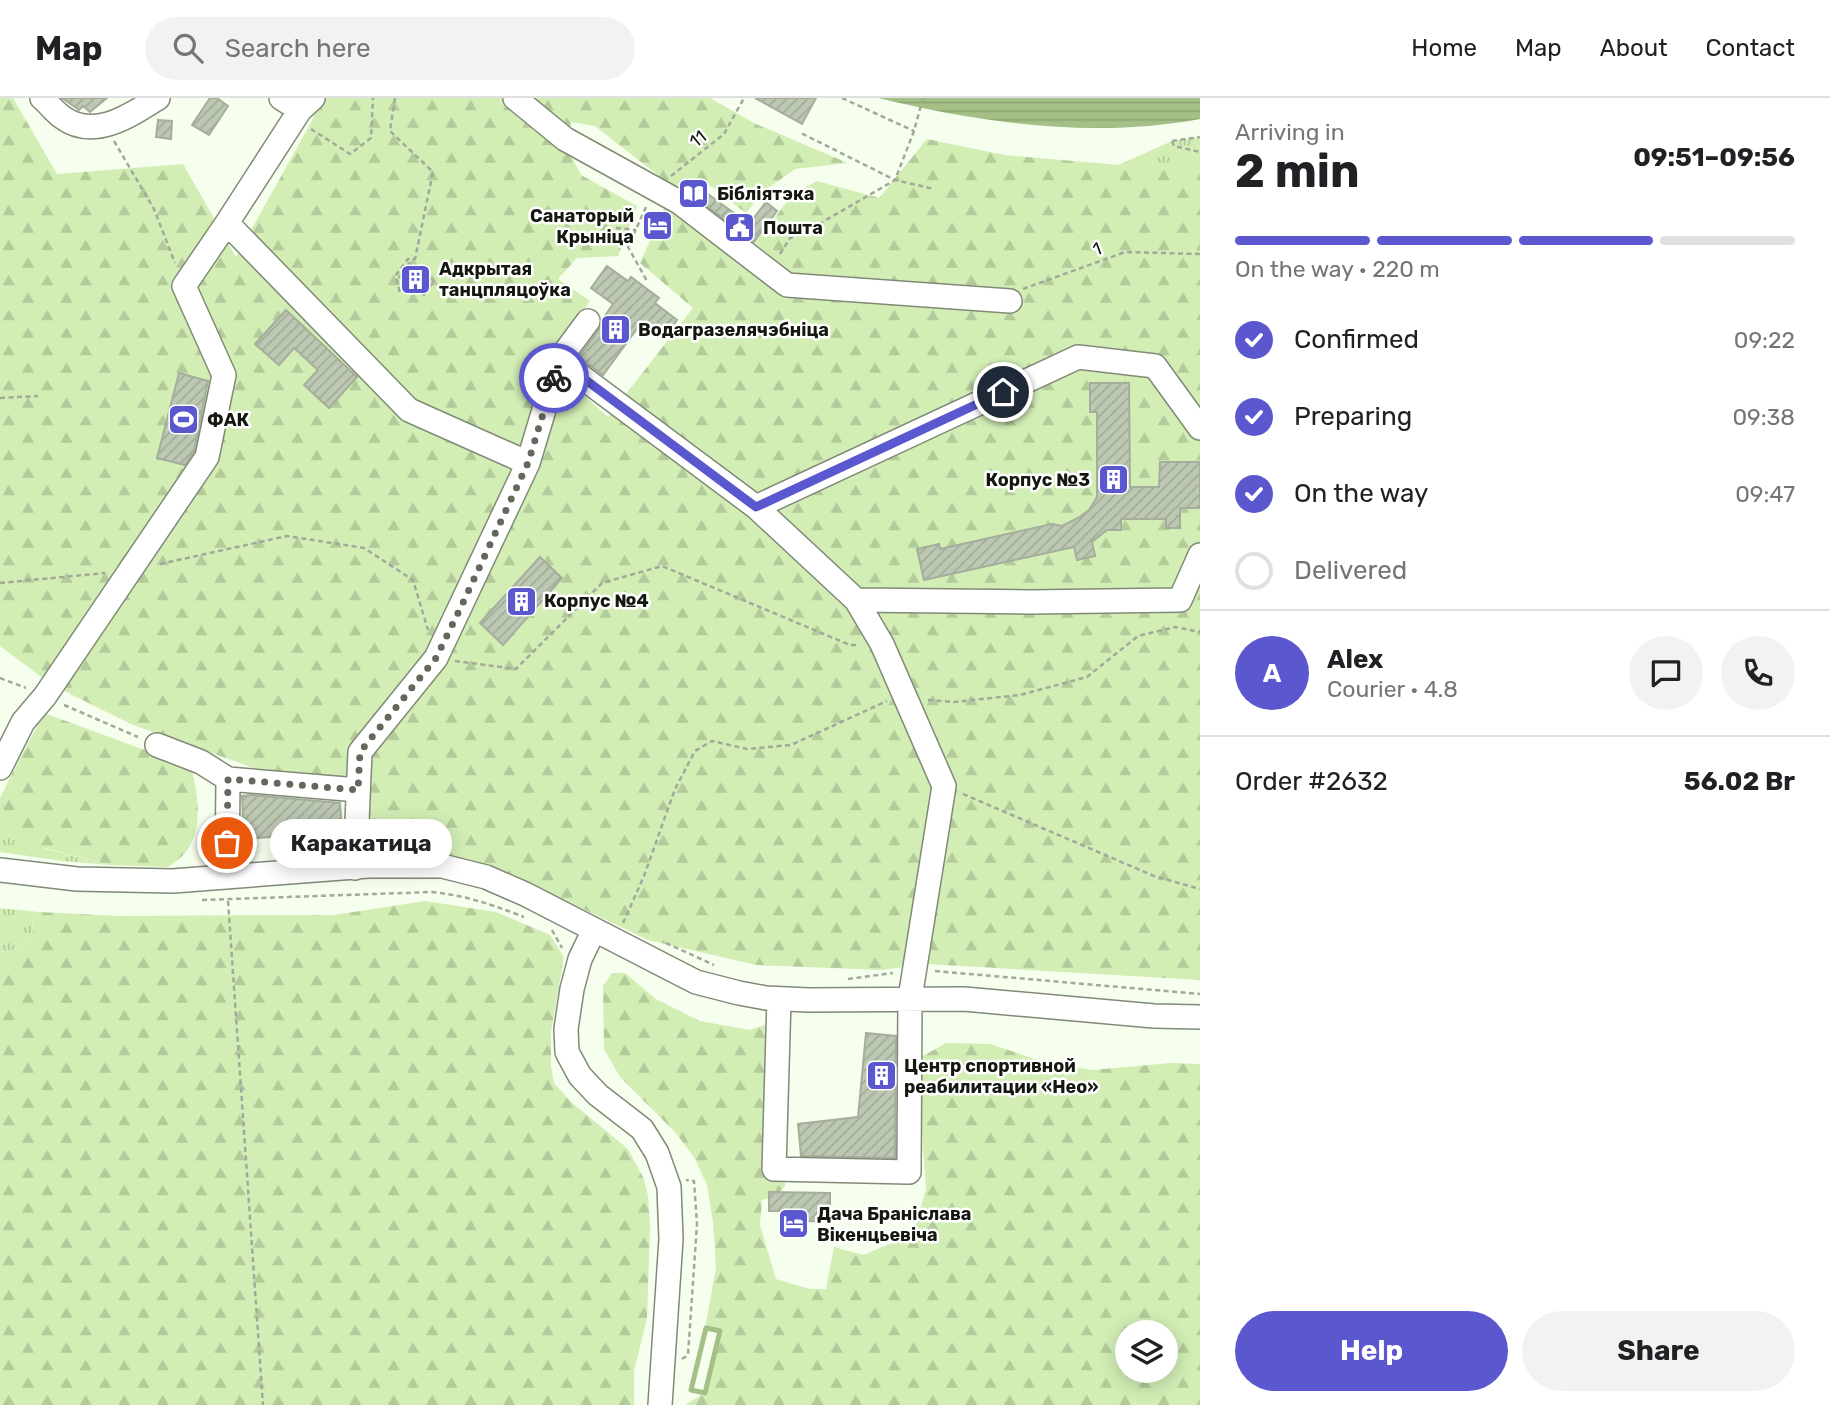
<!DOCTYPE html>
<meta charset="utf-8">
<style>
:root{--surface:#fff;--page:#f2f2f2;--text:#202124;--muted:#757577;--line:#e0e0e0;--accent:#5a57cf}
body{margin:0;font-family:Rubik,sans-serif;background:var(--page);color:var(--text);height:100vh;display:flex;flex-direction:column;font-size:26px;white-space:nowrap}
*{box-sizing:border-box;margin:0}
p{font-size:23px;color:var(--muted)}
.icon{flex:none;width:38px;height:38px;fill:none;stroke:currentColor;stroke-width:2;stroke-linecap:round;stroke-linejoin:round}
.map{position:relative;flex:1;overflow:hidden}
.panel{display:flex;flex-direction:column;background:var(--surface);width:630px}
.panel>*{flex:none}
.tools{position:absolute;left:1115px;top:1222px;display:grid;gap:14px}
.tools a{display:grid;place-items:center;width:63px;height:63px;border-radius:50%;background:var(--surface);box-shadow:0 4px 18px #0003;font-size:35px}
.pin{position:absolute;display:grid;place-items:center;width:60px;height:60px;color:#fff;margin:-30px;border:4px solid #fff;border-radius:50%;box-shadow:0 2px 7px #0007}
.courier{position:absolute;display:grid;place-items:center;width:70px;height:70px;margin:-35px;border:5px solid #5a57cf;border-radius:50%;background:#fff;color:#222;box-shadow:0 2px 9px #0007}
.bubble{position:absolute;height:49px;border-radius:24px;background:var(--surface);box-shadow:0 4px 18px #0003;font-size:23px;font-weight:700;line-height:49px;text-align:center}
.headline em{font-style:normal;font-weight:700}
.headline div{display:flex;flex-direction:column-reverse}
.headline{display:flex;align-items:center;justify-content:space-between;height:119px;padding:0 35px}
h1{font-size:46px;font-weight:700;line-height:52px}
.bar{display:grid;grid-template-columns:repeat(4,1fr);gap:10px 7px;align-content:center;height:84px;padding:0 35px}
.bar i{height:9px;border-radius:5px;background:var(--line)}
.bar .selected{background:var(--accent)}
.bar p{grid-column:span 4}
.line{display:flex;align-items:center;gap:18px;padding:0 35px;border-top:2px solid var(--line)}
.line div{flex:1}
.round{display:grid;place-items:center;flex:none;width:74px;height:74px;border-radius:37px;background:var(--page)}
ol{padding:0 35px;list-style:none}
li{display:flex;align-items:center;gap:21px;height:77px}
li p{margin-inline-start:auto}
li .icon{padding:7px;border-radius:50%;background:var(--accent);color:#fff;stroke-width:4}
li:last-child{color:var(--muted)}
li i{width:38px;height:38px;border:4px solid var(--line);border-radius:50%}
.cta{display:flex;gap:14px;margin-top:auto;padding:14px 35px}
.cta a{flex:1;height:80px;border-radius:42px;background:var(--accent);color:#fff;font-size:28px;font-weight:700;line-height:80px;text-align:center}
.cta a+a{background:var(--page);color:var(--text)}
header{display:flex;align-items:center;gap:42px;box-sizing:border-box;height:98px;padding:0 35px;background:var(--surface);border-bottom:2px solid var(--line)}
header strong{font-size:33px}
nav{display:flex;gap:38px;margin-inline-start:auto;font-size:24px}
.search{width:490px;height:63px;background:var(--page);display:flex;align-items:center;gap:18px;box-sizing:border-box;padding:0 24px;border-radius:38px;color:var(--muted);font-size:26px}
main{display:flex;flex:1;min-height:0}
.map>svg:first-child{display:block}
.grass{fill:url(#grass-tufts)}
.forest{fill:url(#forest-firs);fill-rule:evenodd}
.water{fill:url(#water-rules)}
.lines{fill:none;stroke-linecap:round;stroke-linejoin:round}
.stream{stroke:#a4c087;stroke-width:5}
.building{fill:url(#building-hatch);stroke:#a4ae9a;stroke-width:2}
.minor-casing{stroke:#818a77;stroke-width:26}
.path{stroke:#a2a99b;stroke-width:2.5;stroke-dasharray:5 3.5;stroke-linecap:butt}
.minor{stroke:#fff;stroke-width:23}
.done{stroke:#63685d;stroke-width:7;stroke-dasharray:0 12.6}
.route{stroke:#5a57cf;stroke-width:9}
.labels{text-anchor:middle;stroke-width:5;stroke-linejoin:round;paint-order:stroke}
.street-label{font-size:18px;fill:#141810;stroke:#fff}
.poi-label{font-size:18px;font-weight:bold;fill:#141810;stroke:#fff;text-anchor:start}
</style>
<header>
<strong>Map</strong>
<div class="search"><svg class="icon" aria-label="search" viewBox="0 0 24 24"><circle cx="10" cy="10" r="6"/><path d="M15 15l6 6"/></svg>Search here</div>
<nav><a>Home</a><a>Map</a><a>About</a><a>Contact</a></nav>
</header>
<main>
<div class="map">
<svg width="1200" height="1307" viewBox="0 0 1200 1307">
<defs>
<pattern id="grass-tufts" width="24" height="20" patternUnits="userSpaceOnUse" patternTransform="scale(1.75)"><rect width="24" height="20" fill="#d2eeb5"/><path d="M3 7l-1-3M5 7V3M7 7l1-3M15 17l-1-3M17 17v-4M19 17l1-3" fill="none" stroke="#b3cb9b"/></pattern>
<pattern id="forest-firs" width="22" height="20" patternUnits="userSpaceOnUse" patternTransform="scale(1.75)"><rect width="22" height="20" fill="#d2eeb5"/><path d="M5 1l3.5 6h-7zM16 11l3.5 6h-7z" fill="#b3cb9b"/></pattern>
<pattern id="water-rules" width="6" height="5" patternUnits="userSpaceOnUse" patternTransform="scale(1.75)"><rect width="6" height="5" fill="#a4c087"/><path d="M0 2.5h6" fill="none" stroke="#8ca474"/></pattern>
<pattern id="building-hatch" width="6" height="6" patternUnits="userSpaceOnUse" patternTransform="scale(1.75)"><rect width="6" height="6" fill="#bdc8b3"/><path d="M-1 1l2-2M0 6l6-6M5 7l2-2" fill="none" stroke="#a2ab99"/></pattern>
</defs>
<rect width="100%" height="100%" fill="#f6feed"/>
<path class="grass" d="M1200,39V74L1116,68L1172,43Z
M15,670L3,713L45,751L110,767L62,763L0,754V700Z
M0,810L39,814L32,821L33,837L24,850L0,854Z"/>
<path class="forest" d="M0,0H13L57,76L183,66L236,159L314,19L288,0H710L756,26L848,65L795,71L764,93L746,115L700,80L673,89L595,28L571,24L567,50L581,77L637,108L618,158L577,160L558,181L590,203L546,264L608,319L693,210L640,165L664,111L681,117L743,161L793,96L817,83L879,100L927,41L1005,57L1200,74V882L927,866L881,872L756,867L648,842L508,775L439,753L404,751L359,753L362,686L268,675L133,627L52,587L0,548Z
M44,615L191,669C198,696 204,731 185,755C181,760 173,765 168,769L110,767L17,743L8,729L3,713L15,670Z
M425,803L496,814L550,837L564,859L551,934V968L554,985L571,1004L628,1051L644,1081L648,1098L650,1129L647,1220L634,1273V1307H0V854L24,850L33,837L32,821L39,814L119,818L334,817Z
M612,875H625L656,901L700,923L750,932L764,927L775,929L788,944L785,1088L777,1097L762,1102L760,1127L776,1181L810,1191H826L834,1149L863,1157L902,1141L915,1130L926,1091L917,966L923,958L946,945L990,946L1041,963L1092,972L1171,965L1200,966V1307H685L705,1295L720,1233L705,1230L716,1170L713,1124L707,1087L694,1059L675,1034L620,979L604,951L603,888ZM1127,1234H1166V1272H1127Z"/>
<path class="water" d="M878,0H1200V21C1094,41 981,25 878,0Z"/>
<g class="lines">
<path class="stream" d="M706,1230L720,1233L705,1295L691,1292Z"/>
</g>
<path class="building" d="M62,0H107L90,14L83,8L79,12Z
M210,0H217L228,8L209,37L192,27Z
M755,0H816L802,26Z
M158,22L172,23L171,41L156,39Z
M693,85L749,126L766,104L777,113L754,144L687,93Z
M409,165L434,183L424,197L399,179Z
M607,168L628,183L631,179L659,200L655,205L677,222L664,240L642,224L603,277L579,259L599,231L602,222L613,206L591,190Z
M286,212L357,279L329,310L304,287L318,272L294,250L279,267L255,246Z
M179,275L208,283L194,353L185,367L157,360Z
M1090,285H1129L1130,389H1159L1160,364H1200V410H1180V430H1166V421H1121V432H1107L1092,444L1095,458L1077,462L1074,449L924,482L917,451L939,446L940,451L1052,426L1062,428L1078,420L1089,412L1097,399V314H1090Z
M540,459L562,480L503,547L480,525Z
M251,697L340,705L342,734L326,735V757L315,758L313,736L244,741L242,698Z
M866,935L896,938L895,1060L801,1058L798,1026L858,1019Z
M769,1094L830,1095V1124L807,1123V1129H791V1113H769Z"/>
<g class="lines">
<defs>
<path id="minor" d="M42,0C49,6 55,14 62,19C94,43 131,17 158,0
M281,0L300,12
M515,0L565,41L679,104L787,187L1010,203
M227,125L409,312L528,365
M559,262L756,409L856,502L1030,504L1180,502L1200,457
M756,409L1078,259L1155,268L1200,330
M157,647L201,664L228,681
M0,670L23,624L45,598L207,359L224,277L184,188L227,125L300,12L313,0
M355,770L360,654L436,560L528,365L559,262L588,223
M0,772L77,781L173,783L368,768H442L486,779L525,796L696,884L739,895L766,900L808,902L964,901L1154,918L1200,919
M227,779L228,681L358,692
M594,832L580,861L572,891L566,931L567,954L580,978L598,997L642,1031L657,1055L669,1089L671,1141L660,1307
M779,901L774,1071L909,1074L910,900L944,688L882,546L856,502"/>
</defs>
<use href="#minor" class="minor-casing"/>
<path class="path" d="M395,0L390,33L433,74L415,161H408L396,177L400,196
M842,0L914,33
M923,0L914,33L895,82L934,91
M311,31L350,56L371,40L373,0
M114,43L154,111L175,165
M1172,43L1174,48L1200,54
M1172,43L1200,39
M671,78L724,36L744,0
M646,109L628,149L647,183
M616,130L636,132
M780,156L790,140L802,136L895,82L799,34
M1023,191L1125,154L1200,156
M0,300L38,298
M160,466L287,438L364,450L413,482L428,532
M0,485L105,475
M455,563L516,571L602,485L662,468L850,547H859
M0,580L26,590
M928,602L954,604L1020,597L1087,579L1138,538L1175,529L1200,534
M64,607L138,639
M963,696L1154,778L1200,791
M202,802L431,794C465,797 493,807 524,819
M228,803L263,1307
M623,825L644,778L675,691L695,653L712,643L747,651L791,647L887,603
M552,832L562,850
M666,845L714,867
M935,873L1200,896
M848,881L893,875
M682,1261L688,1257L697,1126L694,1083L686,1082"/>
<use href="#minor" class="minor"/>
</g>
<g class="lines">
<path class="done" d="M227,745L228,681L358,692L360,654L436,560L460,511L528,365L554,280"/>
<path class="route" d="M554,280L559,262L756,409L1003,294"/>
</g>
<defs>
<symbol id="library-square" viewBox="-11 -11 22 22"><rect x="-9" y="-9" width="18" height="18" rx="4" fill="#5a57cf" stroke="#fff"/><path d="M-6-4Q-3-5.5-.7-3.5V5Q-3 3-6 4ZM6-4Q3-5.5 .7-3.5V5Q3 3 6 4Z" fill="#fff"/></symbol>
<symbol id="hotel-square" viewBox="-11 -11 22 22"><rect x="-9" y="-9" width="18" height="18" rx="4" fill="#5a57cf" stroke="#fff"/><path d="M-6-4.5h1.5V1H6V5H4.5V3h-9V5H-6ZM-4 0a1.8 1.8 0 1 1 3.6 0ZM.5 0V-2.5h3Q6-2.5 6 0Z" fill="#fff"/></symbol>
<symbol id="civic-square" viewBox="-11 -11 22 22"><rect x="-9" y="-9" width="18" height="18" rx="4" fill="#5a57cf" stroke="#fff"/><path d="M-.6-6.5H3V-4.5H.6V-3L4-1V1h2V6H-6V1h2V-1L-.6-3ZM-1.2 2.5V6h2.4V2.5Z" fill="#fff"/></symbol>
<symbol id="building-square" viewBox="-11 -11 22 22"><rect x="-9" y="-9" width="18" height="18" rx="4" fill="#5a57cf" stroke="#fff"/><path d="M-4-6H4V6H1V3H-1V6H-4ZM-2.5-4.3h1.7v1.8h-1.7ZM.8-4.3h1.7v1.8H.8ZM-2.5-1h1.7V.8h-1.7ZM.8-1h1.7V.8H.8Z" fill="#fff"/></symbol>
<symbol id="stadium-square" viewBox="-11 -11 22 22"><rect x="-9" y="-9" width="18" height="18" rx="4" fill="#5a57cf" stroke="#fff"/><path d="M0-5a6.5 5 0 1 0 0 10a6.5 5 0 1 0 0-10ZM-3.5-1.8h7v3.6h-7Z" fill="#fff"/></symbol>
</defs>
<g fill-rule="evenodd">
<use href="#library-square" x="676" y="78" width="35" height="35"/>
<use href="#hotel-square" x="640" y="110" width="35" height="35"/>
<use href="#civic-square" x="722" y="112" width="35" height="35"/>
<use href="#building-square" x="398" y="164" width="35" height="35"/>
<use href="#building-square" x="598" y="214" width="35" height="35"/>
<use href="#stadium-square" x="166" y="304" width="35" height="35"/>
<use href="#building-square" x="1096" y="364" width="35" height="35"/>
<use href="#building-square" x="504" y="486" width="35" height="35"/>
<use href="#building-square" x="864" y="960" width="35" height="35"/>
<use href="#hotel-square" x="776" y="1108" width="35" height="35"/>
</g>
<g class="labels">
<g class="street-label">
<text transform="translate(698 41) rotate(-39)" y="6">11</text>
<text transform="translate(1097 151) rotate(-20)" y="6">1</text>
</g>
<g class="poi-label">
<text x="717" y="102">Бібліятэка</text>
<text x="634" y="124" text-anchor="end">Санаторый<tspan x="634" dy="21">Крыніца</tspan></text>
<text x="763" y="136">Пошта</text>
<text x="439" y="177">Адкрытая<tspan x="439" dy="21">танцпляцоўка</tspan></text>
<text x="638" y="238">Водагразелячэбніца</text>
<text x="207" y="328">ФАК</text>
<text x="1090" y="388" text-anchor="end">Корпус №3</text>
<text x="544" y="509">Корпус №4</text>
<text x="904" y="974">Центр спортивной<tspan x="904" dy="21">реабилитации «Нео»</tspan></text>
<text x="817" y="1122">Дача Браніслава<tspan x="817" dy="21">Вікенцьевіча</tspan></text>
</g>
</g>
</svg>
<div class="tools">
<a><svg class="icon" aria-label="layers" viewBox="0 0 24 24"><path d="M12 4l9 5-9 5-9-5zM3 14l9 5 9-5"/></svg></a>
</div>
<div class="pin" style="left:227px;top:745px;background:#ea580c"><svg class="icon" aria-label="bag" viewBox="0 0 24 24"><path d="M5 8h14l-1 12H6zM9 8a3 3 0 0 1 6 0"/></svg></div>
<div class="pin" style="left:1003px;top:294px;background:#1f2937"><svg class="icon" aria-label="home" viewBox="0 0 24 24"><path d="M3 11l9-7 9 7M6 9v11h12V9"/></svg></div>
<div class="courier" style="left:554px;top:280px"><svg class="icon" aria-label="bike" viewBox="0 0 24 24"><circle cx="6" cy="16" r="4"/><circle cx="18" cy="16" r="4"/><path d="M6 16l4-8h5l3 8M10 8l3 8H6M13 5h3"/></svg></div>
<div class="bubble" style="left:270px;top:721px;width:182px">Каракатица</div>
</div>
<section class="panel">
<div class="headline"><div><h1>2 min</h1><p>Arriving in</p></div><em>09:51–09:56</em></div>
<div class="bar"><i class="selected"></i><i class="selected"></i><i class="selected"></i><i></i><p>On the way · 220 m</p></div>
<ol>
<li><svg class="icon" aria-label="check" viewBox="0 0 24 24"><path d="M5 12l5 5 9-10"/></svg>Confirmed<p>09:22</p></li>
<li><svg class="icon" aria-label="check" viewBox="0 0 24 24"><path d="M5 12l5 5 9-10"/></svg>Preparing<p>09:38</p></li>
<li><svg class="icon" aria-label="check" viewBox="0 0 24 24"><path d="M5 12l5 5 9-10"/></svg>On the way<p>09:47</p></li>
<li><i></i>Delivered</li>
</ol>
<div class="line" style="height:126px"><b class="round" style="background:var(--accent);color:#fff">A</b><div><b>Alex</b><p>Courier · 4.8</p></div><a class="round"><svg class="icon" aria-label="chat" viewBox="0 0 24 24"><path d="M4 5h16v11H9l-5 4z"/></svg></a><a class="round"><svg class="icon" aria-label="phone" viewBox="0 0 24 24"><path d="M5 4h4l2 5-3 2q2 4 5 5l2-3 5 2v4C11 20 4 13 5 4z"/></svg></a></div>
<div class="line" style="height:91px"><div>Order #2632</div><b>56.02 Br</b></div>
<div class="cta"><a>Help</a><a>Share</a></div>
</section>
</main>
